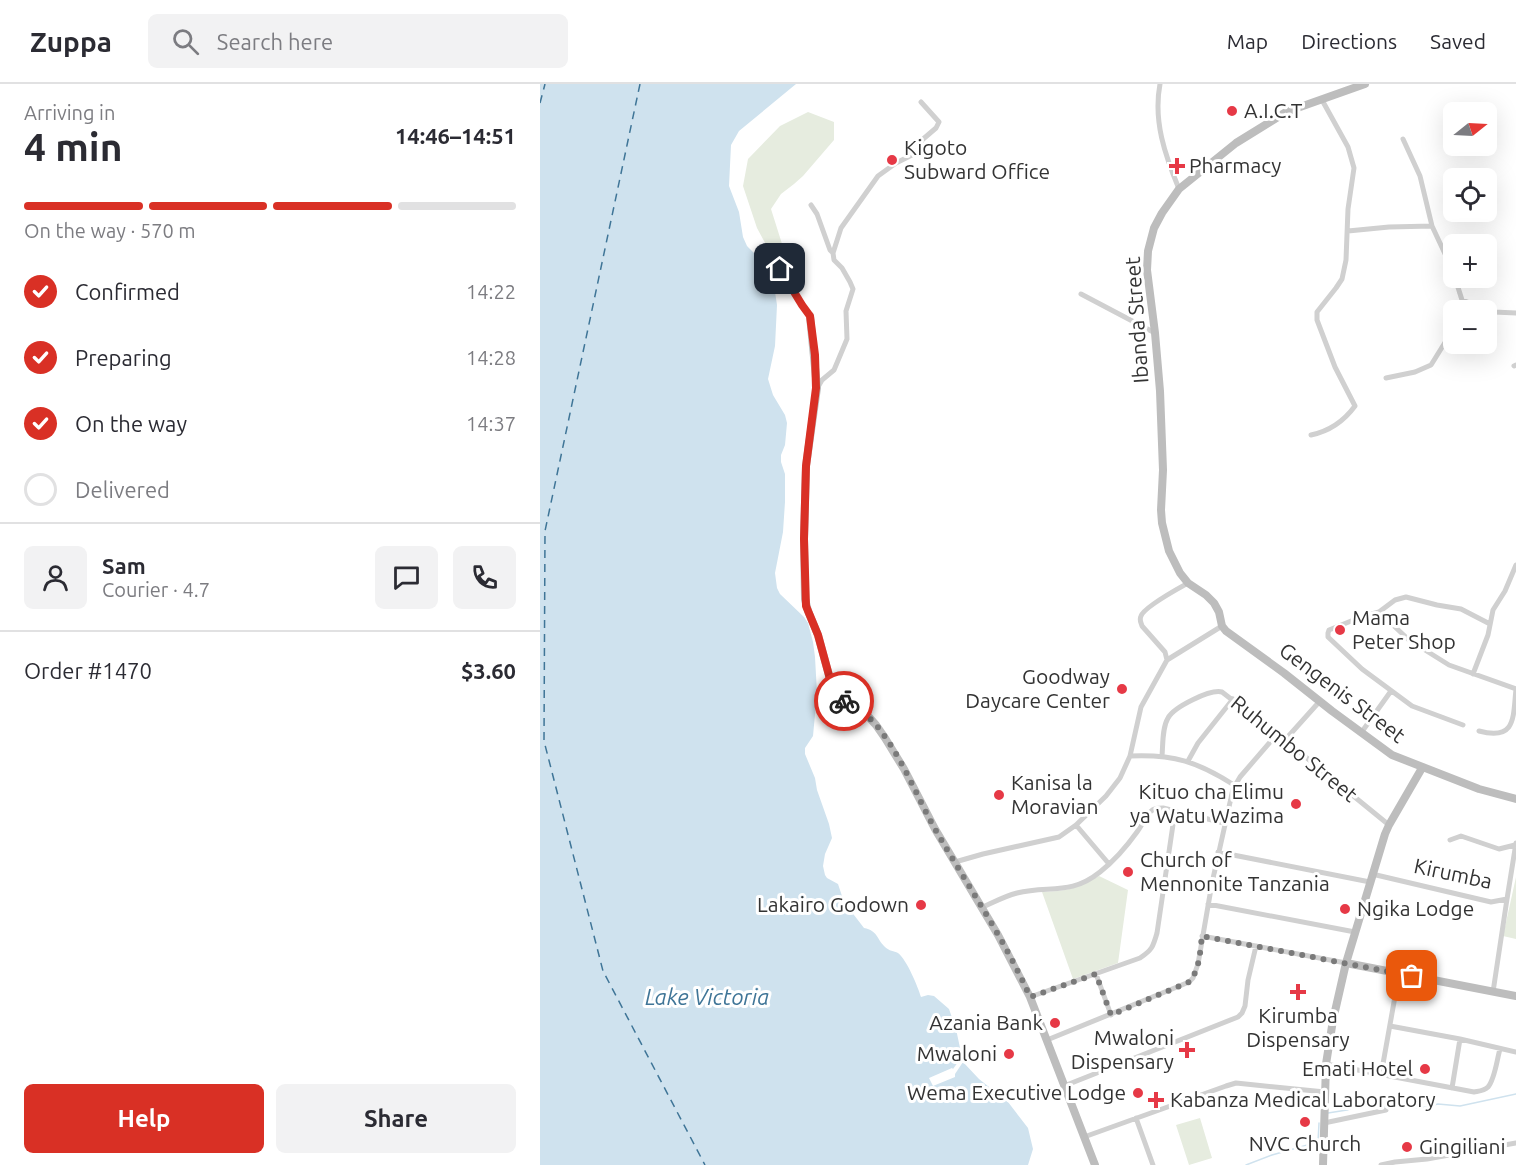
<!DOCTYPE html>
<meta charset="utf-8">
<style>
:root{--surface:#fff;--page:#f2f2f3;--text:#2b2b33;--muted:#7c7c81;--line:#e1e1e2;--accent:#d93025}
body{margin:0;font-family:Ubuntu,sans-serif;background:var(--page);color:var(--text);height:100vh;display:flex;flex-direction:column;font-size:22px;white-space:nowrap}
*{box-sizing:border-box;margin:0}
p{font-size:20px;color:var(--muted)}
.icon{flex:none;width:33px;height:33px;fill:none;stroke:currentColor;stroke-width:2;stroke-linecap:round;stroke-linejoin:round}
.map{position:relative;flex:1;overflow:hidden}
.details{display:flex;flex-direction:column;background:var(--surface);width:540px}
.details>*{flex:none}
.needle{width:39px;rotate:72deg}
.tools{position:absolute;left:903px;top:18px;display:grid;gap:12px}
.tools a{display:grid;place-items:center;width:54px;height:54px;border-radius:9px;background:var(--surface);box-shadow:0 6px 24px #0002;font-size:30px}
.pin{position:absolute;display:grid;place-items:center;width:51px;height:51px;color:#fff;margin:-26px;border-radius:12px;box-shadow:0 3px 9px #0006}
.courier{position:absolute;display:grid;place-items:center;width:60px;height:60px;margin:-30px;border:4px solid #d93025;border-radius:50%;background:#fff;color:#222;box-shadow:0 2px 8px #0007}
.headline em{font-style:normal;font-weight:700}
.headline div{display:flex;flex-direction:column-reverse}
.headline{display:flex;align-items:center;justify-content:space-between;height:102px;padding:0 24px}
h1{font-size:39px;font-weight:700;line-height:45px}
.bar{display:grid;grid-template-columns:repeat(4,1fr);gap:9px 6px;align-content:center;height:72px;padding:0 24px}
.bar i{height:8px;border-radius:4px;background:var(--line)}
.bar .selected{background:var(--accent)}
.bar p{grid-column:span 4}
.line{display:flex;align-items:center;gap:15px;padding:0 24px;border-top:2px solid var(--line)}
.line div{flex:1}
.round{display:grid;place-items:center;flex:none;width:63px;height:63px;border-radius:9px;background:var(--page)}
ol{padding:0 24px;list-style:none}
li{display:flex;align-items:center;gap:18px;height:66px}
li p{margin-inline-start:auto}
li .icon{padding:6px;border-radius:50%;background:var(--accent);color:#fff;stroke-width:4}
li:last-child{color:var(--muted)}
li i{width:33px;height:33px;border:3px solid var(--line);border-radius:50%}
.action{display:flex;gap:12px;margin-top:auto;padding:12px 24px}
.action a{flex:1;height:69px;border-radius:9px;background:var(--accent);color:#fff;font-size:24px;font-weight:700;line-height:69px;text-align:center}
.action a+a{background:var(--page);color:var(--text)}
header{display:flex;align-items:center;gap:36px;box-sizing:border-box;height:84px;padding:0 30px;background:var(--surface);border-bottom:2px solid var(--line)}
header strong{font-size:28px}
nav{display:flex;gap:33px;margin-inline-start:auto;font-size:21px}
.search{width:420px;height:54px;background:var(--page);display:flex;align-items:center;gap:15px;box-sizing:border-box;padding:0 21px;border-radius:9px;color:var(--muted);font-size:22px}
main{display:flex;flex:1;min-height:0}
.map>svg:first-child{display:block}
.green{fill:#e6ecdf}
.water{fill:#cfe2ee}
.pier{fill:#fff}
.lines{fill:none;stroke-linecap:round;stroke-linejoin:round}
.stream{stroke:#cfe2ee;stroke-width:1.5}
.ferry{stroke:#3f7597;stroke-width:1.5;stroke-dasharray:8 6;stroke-linecap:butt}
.street{stroke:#d0d0d0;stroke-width:5}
.secondary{stroke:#bdbdbd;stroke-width:8}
.done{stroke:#7a7a7a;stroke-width:6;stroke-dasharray:0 10.8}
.route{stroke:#d93025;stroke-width:8}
.poi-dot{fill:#e63946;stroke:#fff;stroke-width:2}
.labels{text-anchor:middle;stroke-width:6;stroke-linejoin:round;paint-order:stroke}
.poi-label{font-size:21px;fill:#333;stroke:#fff;text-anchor:start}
.street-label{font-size:21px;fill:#333;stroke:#fff}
.water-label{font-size:22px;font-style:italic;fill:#3f7597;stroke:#fff}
</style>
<header>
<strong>Zuppa</strong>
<div class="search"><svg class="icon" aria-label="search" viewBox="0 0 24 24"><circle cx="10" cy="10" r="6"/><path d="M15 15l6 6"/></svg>Search here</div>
<nav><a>Map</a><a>Directions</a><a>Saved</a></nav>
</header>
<main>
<section class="details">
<div class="headline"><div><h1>4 min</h1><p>Arriving in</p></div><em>14:46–14:51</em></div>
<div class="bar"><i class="selected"></i><i class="selected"></i><i class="selected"></i><i></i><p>On the way · 570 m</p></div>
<ol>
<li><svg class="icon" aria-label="check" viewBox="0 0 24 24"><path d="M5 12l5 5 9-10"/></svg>Confirmed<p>14:22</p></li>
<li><svg class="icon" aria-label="check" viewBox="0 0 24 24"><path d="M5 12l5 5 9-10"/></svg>Preparing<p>14:28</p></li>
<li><svg class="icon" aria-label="check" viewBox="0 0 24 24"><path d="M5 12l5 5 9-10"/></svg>On the way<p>14:37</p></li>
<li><i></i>Delivered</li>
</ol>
<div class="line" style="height:108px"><a class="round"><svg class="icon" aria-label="person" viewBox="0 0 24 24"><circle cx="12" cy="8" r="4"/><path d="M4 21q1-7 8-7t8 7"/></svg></a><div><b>Sam</b><p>Courier · 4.7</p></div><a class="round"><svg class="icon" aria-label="chat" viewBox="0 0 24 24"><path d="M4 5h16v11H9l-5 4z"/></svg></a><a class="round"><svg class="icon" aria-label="phone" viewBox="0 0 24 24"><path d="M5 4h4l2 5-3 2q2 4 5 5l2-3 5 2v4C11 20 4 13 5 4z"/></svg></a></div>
<div class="line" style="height:78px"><div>Order #1470</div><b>$3.60</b></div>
<div class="action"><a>Help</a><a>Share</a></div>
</section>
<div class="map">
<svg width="976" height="1081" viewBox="0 0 976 1081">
<rect width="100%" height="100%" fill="#fff"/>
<path class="green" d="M268,28L294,38V56L263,92L254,100L241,110L231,125L249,182L236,179L217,144L203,102L208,75L240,42Z
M559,792L588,806L578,879L533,895L502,808C527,807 536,805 559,792Z
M976,793V855L963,852Z
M660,1034L672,1074L649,1081L636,1041Z"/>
<path class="water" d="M0,0H256L199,47L191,61L189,102L199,128L203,153L207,162L217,172L235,208L237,221L235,262L228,295L233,311L245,331L247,339L245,361L241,371V378L245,390V418L243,448L235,489L237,504L240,510L264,533L268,539L273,558L275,573L277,609L273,652L265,664V670L275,694L277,706L289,740L292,754L285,770L283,782L285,791L287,794L298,800L304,818L324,844C338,847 336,854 345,863C349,867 354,867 358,869C367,876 378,903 381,913L388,911L394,912L409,925L416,945L423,978L439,995L468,1018L488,1044L493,1065L488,1081H0Z"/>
<path class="pier" d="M421,974L423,978L415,990V993L393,1002L389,994L412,984L413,985Z"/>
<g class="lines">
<path class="stream" d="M788,1029L807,1026L818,1022L880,1024L898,1020L920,1022L976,1010
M706,1081L732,1071L778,1058L779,1039"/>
<path class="ferry" d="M100,0L5,447L4,657L63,887L165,1081
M0,19L5,0"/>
<path class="street" d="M620,0C613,37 625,71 639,105
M863,55L880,92L892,142L914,189
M271,121L277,130L290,166L293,169
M808,147L849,143L892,142
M240,185L262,221L270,232
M915,194L922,216L921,226
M541,210L615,249
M922,216L954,228L976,229
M974,282L976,281
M846,294L875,288L891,281L914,244
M278,303L282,296L294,286L307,255L306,227L313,205L310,198L302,184L294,176L293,169L301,144L338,92L356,79L374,70L378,66L382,56L396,44L399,38L381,18
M771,351C790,347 804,337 815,322L795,283L777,236V228L796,204L802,195L806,176L808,125L814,84L808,63L782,16
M839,528L869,556L909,581L976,605
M627,576L625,568L602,542C601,538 599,536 601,532C604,523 639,504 648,499
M933,590L948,551L953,526L965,507L976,481
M923,641L872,622L822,585L788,553V549L789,546L821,533L839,528L855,516L866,513L897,521L921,525L950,540
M939,647C976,657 973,634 976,605
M821,649L851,607
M745,656L780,617
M590,672C634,670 658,678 694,701
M622,672C623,661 622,644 628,634C634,623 670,605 682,608L757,666L849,741
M648,677L658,659L693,615
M536,741L569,780
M910,756L921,752L959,765L975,761
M678,768L830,798
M415,778L443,770L519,753L536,741L566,712L580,694L590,672L601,623L627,576L682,542
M832,790L951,818L967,815L976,759
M668,820L815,848
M443,823C454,818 465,812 477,809C509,801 530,812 560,788C574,777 587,762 597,748C602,741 605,734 610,728C614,724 618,724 623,724L684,739
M662,852L806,879
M556,890L571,931
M953,908L967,815
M490,913L600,874C612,866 613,863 617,849L635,727
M850,942L920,955L976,968
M507,956L637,903L649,898L653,894L658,880L672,799L693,705L700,693L737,650
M786,980L934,1008C939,1007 944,1007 948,1003C955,995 957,975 960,965
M841,991L859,890
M524,1002L698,933L702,929L705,922L708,896L716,862
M912,1004L920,955
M596,1034L613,1081
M784,1039L846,1026
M544,1053L686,1002L696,999L785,1008
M841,1081L855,1078L887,1075L976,1059"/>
<path class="secondary" d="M825,0L746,28L696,59L639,105L622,129L614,144L608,167L607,186L615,249L620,307L623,386L621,426L622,439L629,467L640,489L648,499L666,511L674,519L679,528L682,542L686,547L744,589L792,627L852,671L939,705L976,715
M270,232L277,304L266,382L264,455L265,515L268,527L278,551L293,606L299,613L327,631L336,641L345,654L364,685L395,745L458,851L490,913L555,1081
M806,879L976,912
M783,1081L786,980L793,936L806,879L845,750L849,741L882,684"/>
</g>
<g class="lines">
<path class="done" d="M304,617C316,624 328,631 337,642C362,673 376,711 395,745C427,801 464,854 490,913L556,890L571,931L649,898C660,886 660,867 662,852L872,892"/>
<path class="route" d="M240,185L262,221L270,232L275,271L276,304L266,382L264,455L266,522L278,551L293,606L299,614L304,617"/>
</g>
<g class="poi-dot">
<circle cx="692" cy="27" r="6"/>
<circle cx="352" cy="76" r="6"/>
<path d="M634 73h6v6h6v6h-6v6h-6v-6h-6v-6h6z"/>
<circle cx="800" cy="546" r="6"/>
<circle cx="582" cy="605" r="6"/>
<circle cx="459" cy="711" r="6"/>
<circle cx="756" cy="720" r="6"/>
<circle cx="588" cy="788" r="6"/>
<circle cx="381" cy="821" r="6"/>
<circle cx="805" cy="825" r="6"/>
<path d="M755 899h6v6h6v6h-6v6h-6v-6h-6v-6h6z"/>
<circle cx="515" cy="939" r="6"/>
<path d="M644 957h6v6h6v6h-6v6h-6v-6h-6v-6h6z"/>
<circle cx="469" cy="970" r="6"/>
<circle cx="885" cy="985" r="6"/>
<circle cx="598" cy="1009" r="6"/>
<path d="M613 1007h6v6h6v6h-6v6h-6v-6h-6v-6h6z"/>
<circle cx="765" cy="1038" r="6"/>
<circle cx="867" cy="1063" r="6"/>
</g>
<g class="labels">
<g class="poi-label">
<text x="704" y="34">A.I.C.T</text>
<text x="364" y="71">Kigoto<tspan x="364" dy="24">Subward Office</tspan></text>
<text x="649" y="89">Pharmacy</text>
<text x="812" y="541">Mama<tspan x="812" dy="24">Peter Shop</tspan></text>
<text x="570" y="600" text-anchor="end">Goodway<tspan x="570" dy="24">Daycare Center</tspan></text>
<text x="471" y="706">Kanisa la<tspan x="471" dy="24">Moravian</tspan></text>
<text x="744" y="715" text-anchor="end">Kituo cha Elimu<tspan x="744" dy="24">ya Watu Wazima</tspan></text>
<text x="600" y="783">Church of<tspan x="600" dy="24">Mennonite Tanzania</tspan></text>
<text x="369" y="828" text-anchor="end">Lakairo Godown</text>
<text x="817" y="832">Ngika Lodge</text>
<text x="758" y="939" text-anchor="middle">Kirumba<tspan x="758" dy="24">Dispensary</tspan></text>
<text x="503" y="946" text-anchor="end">Azania Bank</text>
<text x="634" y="961" text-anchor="end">Mwaloni<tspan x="634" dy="24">Dispensary</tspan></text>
<text x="457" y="977" text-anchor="end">Mwaloni</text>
<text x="873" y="992" text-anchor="end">Emati Hotel</text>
<text x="586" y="1016" text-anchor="end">Wema Executive Lodge</text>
<text x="630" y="1023">Kabanza Medical Laboratory</text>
<text x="765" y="1067" text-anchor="middle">NVC Church</text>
<text x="879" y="1070">Gingiliani</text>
</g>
<g class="street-label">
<text transform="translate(597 236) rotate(-94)" y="7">Ibanda Street</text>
<text transform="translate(802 609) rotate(37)" y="7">Gengenis Street</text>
<text transform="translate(754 665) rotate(39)" y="7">Ruhumbo Street</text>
<text transform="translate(913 790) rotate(12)" y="7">Kirumba</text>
</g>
<g class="water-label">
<text x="167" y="921">Lake Victoria</text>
</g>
</g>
</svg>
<div class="tools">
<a><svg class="needle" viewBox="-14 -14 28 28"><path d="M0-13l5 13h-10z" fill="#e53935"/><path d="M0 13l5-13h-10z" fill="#7c7c81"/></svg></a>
<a><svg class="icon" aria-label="locate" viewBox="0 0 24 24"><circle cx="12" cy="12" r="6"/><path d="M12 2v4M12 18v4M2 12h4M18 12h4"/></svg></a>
<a>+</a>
<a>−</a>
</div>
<div class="pin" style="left:872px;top:892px;background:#ea580c"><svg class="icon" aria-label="bag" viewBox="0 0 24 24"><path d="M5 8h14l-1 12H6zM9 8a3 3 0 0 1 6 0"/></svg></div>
<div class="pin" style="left:240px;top:185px;background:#1f2937"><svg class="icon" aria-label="home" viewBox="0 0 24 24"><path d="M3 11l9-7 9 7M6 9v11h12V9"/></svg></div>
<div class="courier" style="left:304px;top:617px"><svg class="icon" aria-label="bike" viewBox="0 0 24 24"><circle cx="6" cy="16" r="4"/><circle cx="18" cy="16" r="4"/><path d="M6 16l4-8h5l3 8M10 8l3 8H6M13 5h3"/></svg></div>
</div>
</main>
